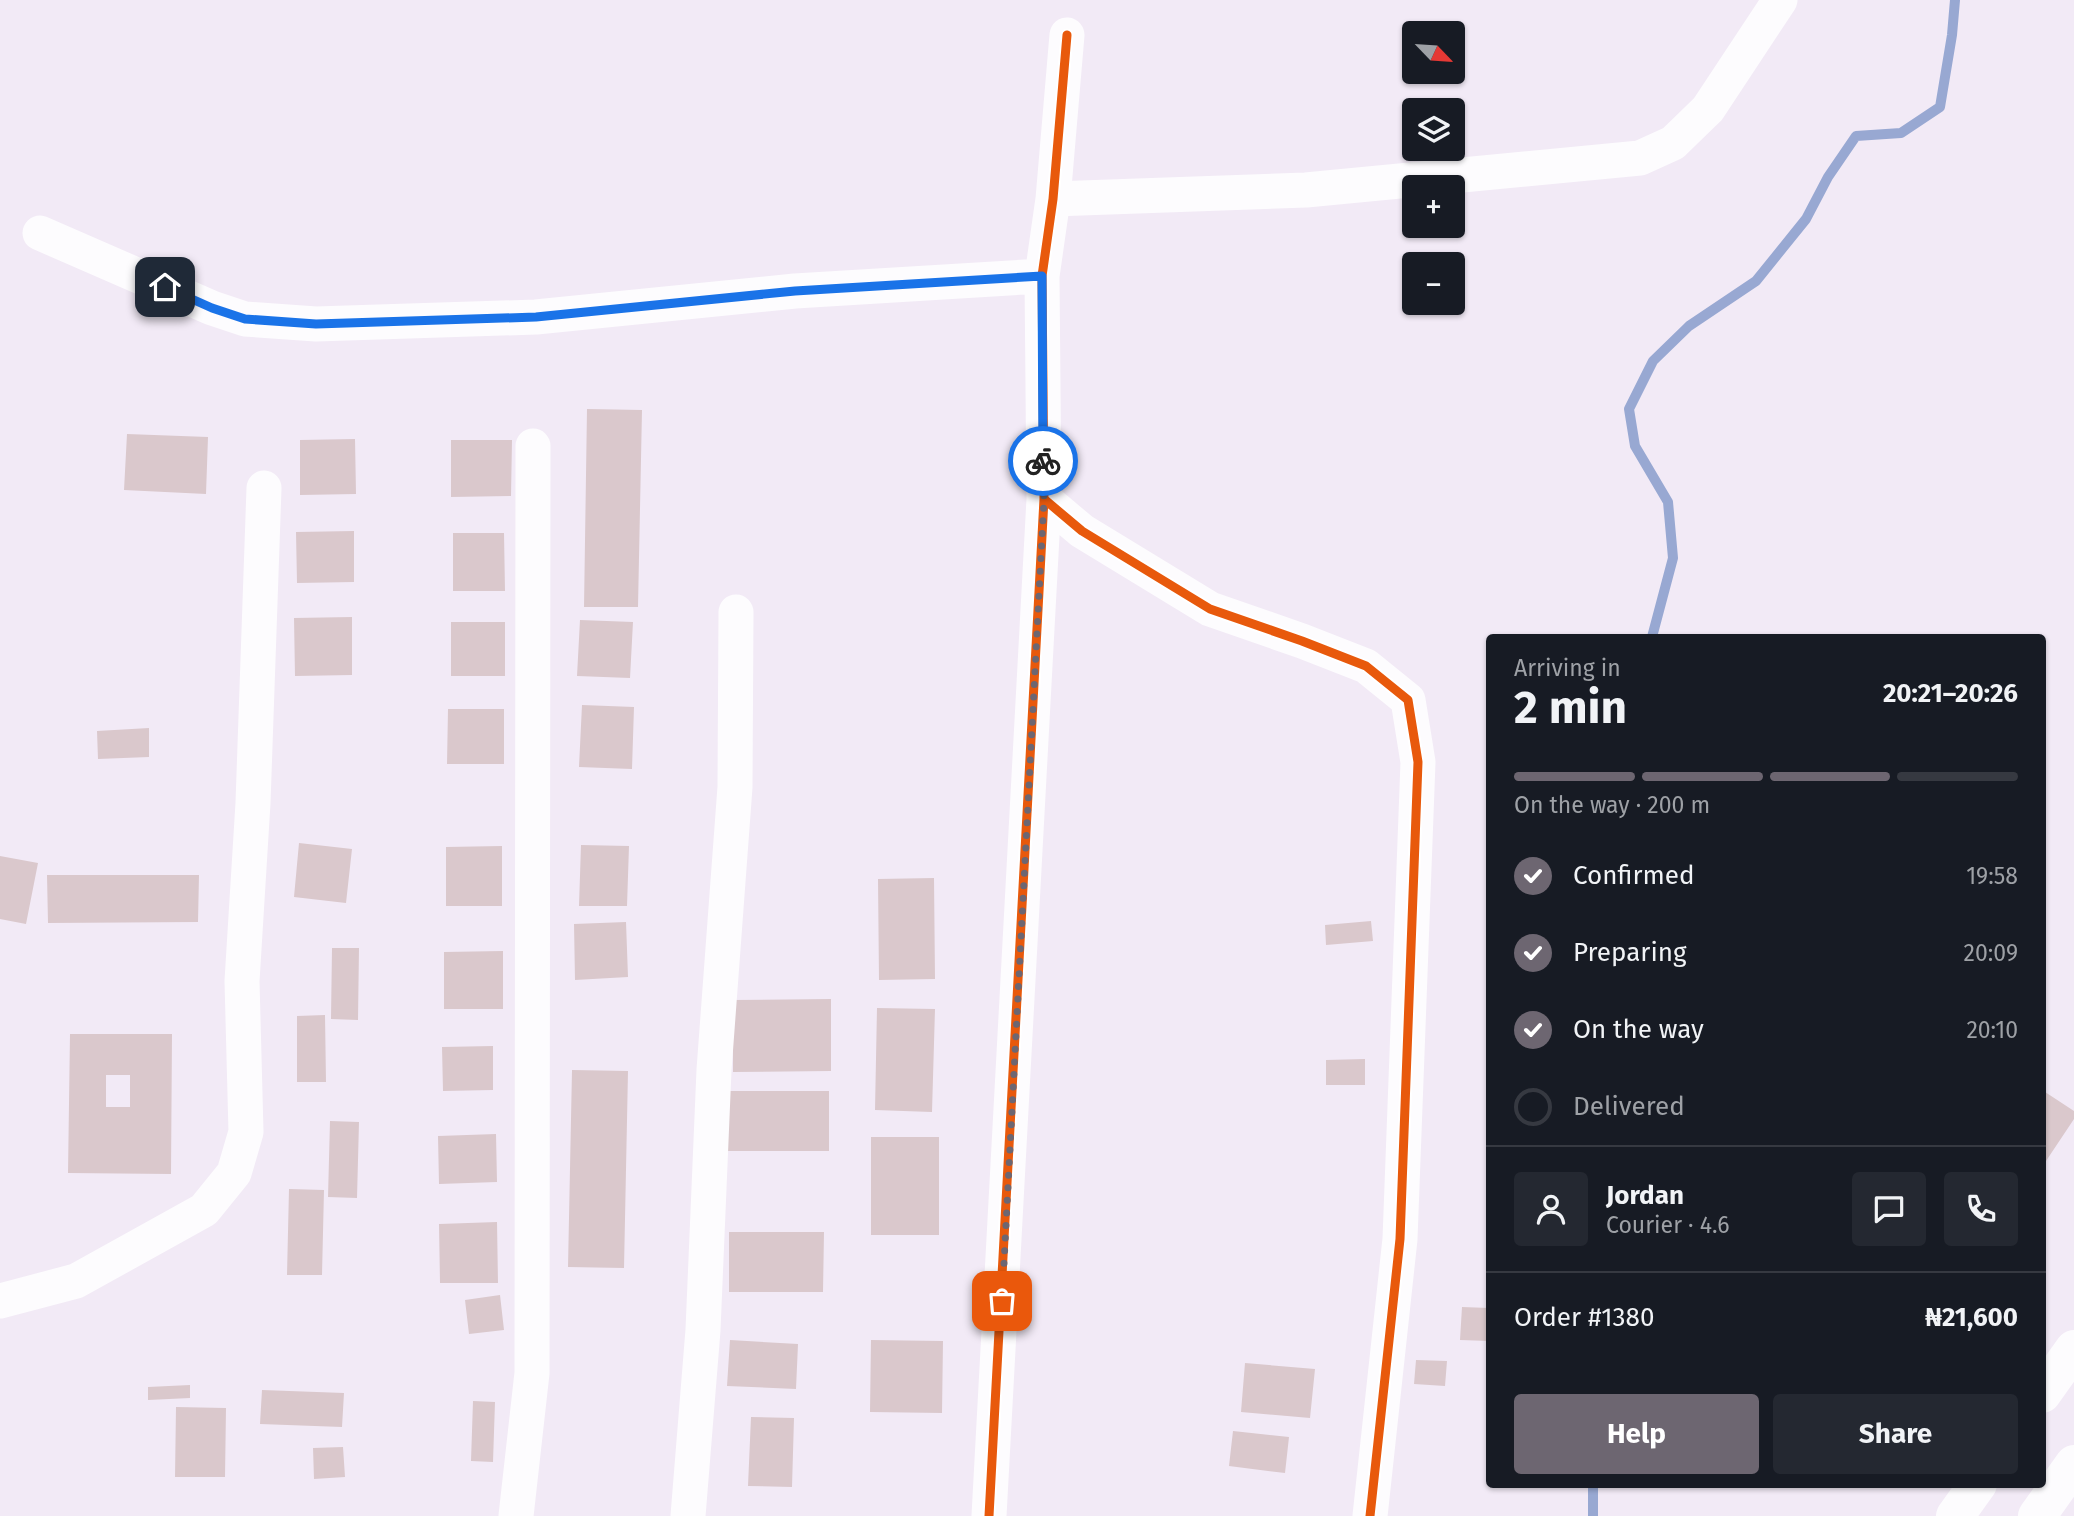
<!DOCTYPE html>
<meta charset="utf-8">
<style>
:root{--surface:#171b24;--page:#242831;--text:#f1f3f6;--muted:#9ea1a6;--line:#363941;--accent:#6d6671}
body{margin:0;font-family:"Fira Sans",sans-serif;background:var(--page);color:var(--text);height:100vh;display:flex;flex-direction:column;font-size:26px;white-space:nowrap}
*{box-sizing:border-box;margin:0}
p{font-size:23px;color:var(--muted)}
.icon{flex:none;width:38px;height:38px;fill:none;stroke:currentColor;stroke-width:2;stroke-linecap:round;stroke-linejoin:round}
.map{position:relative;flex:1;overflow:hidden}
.side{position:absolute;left:1486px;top:634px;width:560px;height:854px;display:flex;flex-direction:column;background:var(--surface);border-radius:7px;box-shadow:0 2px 5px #0004}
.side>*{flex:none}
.needle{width:46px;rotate:115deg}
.controls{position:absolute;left:1402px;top:21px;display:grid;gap:14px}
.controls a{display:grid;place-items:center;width:63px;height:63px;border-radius:7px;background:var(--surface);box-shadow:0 2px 5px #0004;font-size:35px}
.pin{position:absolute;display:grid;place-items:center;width:60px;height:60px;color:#fff;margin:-30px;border-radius:14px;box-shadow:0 4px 10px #0006}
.courier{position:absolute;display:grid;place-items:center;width:70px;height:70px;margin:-35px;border:5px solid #1a73e8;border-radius:50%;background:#fff;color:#222;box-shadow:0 2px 9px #0007}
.head em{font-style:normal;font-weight:700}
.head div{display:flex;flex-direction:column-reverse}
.head{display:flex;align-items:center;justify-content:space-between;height:119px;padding:0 28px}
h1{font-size:46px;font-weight:700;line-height:52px}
.bar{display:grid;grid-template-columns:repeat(4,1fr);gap:10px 7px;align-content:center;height:84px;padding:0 28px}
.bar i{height:9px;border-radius:5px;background:var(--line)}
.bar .selected{background:var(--accent)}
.bar p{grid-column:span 4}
.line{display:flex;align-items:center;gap:18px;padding:0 28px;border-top:2px solid var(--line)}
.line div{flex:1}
.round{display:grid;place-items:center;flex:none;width:74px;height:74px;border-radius:7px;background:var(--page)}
ol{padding:0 28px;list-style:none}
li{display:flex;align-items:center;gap:21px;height:77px}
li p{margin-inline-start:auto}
li .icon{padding:7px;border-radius:50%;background:var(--accent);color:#fff;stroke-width:4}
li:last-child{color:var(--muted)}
li i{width:38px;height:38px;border:4px solid var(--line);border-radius:50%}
.action{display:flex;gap:14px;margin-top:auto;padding:14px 28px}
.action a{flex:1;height:80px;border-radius:7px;background:var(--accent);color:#fff;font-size:28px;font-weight:700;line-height:80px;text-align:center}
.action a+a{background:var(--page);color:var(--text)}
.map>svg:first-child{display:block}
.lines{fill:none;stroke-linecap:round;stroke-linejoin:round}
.stream{stroke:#98a8d2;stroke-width:10}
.building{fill:#dac8cc;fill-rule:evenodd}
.minor{stroke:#fdfcfe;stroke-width:35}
.trunk{stroke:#fdfcfe;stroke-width:38}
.cycleway-casing{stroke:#fff;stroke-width:13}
.cycleway{stroke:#e8590c;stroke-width:9}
.done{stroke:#6d6671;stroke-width:7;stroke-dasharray:0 12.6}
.route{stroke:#1a73e8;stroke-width:9}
</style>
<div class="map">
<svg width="2074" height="1516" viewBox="0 0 2074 1516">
<rect width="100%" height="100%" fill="#f2eaf6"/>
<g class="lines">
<path class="stream" d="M1652,637L1673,558L1668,502L1635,446L1629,409L1653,361L1689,326L1756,281L1806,219L1828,177L1856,136L1901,133L1940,107L1952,35L1955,0
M1593,1484V1516"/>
</g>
<path class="building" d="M587,409L642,410L638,607H584Z
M127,434L208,437L206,494L124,490Z
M355,439L356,494L300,495V440Z
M451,440H512L511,496L451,497Z
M354,531V582L297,583L296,532Z
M453,533H504L505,591H453Z
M352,617V675L295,676L294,618Z
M580,620L633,622L630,678L577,676Z
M451,622H505V676H451Z
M582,705L634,707L632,769L579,767Z
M448,709H504V764H447Z
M149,728V757L98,759L97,731Z
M299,843L352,849L346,903L294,897Z
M581,845L629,846L627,906H579Z
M502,846V906H446V847Z
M0,856L38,863L26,924L0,919Z
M47,875H199L198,922L48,923Z
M934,878L935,979L879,980L878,879Z
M1371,921L1373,941L1326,945L1325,925Z
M626,922L628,977L575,980L574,924Z
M332,948H359L358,1020L331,1019Z
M503,951V1009H444V952Z
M831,999V1071L733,1072V1000Z
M877,1008L935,1009L932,1112L875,1110Z
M325,1015L326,1082H297V1016Z
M70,1034H172L171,1174L68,1173ZM106,1075H130V1107H106Z
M493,1046V1090L443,1091L442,1047Z
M1365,1059V1085H1326V1060Z
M572,1070L628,1071L624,1268L568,1267Z
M2042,1090L2074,1111V1119L2042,1167Z
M727,1091H829V1151H728Z
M330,1121L359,1122L357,1198L328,1197Z
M496,1134L497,1182L439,1184L438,1136Z
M871,1137H939V1235H871Z
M289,1189L324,1190L322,1275H287Z
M497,1222L498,1283H440L439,1224Z
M729,1232H824L823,1292H729Z
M500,1295L504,1330L469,1334L465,1300Z
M1462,1307L1489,1308V1341L1460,1340Z
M730,1340L798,1344L796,1389L727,1386Z
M871,1340L943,1341L942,1413L870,1412Z
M1416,1360L1447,1361L1445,1386L1414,1384Z
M1245,1363L1315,1369L1310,1418L1241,1412Z
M190,1385V1398L148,1400V1387Z
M262,1390L344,1393L342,1427L260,1424Z
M473,1401L495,1402L493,1462L471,1461Z
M176,1407L226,1408L225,1477H175Z
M751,1417L794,1418L792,1487L748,1486Z
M1233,1431L1289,1437L1285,1473L1229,1466Z
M343,1447L345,1477L314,1479L313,1448Z"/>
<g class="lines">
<path class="minor" d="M1053,199L1306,190L1640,158L1673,143L1708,109L1780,0
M40,233L212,308L245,319L316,324L536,317L795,291L1042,276
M1044,499L1082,531L1210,609L1302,641L1366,666L1408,700L1418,762L1400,1239L1370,1516
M0,1301L76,1281L204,1210L234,1173L246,1132L242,981L253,803L264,488
M516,1516L532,1373L533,446
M688,1516L703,1330L714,1070L735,787L736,612
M989,1516L1044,499L1042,276L1053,199L1067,35"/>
<path class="trunk" d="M2042,1394L2074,1349
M1955,1516L1978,1484
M2037,1516L2074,1464"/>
<defs>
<path id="cycleway" d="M1044,499L1082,531L1210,609L1302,641L1366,666L1408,700L1418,762L1400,1239L1370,1516
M989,1516L1044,499L1042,276L1053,199L1067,35"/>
</defs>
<use href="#cycleway" class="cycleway-casing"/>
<use href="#cycleway" class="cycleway"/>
</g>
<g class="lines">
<path class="done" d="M1002,1301L1044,499L1043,461"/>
<path class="route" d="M165,287L212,308L245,319L316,324L536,317L795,291L1042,276L1043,461"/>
</g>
</svg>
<div class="controls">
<a><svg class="needle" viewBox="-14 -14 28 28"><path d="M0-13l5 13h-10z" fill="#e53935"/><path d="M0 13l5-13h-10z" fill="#9ea1a6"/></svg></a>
<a><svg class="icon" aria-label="layers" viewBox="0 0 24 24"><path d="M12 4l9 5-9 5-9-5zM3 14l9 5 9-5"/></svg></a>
<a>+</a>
<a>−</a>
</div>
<div class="pin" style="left:1002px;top:1301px;background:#ea580c"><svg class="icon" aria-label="bag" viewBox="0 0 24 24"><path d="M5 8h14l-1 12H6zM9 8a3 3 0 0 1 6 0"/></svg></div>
<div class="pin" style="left:165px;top:287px;background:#1f2937"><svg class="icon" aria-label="home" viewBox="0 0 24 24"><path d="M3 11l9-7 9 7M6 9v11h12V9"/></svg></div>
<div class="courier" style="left:1043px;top:461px"><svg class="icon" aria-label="bike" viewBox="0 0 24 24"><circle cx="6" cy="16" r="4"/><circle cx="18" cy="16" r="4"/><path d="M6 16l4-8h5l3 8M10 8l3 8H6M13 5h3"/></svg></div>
<section class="side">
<div class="head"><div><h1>2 min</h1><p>Arriving in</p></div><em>20:21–20:26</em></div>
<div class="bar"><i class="selected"></i><i class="selected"></i><i class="selected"></i><i></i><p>On the way · 200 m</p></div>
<ol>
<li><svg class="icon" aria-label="check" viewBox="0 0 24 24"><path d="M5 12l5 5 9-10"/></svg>Confirmed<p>19:58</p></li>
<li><svg class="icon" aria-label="check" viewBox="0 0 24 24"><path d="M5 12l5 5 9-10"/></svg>Preparing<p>20:09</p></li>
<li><svg class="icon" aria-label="check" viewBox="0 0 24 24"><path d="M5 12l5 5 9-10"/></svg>On the way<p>20:10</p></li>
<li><i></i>Delivered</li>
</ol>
<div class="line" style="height:126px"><a class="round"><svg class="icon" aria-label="person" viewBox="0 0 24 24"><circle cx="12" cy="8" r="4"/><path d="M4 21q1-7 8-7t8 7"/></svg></a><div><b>Jordan</b><p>Courier · 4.6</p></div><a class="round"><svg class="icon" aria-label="chat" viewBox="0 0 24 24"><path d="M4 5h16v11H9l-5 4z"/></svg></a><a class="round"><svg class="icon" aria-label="phone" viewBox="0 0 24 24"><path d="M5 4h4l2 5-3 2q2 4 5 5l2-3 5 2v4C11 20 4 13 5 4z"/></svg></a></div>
<div class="line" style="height:91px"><div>Order #1380</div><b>₦21,600</b></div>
<div class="action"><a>Help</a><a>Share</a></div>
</section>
</div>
